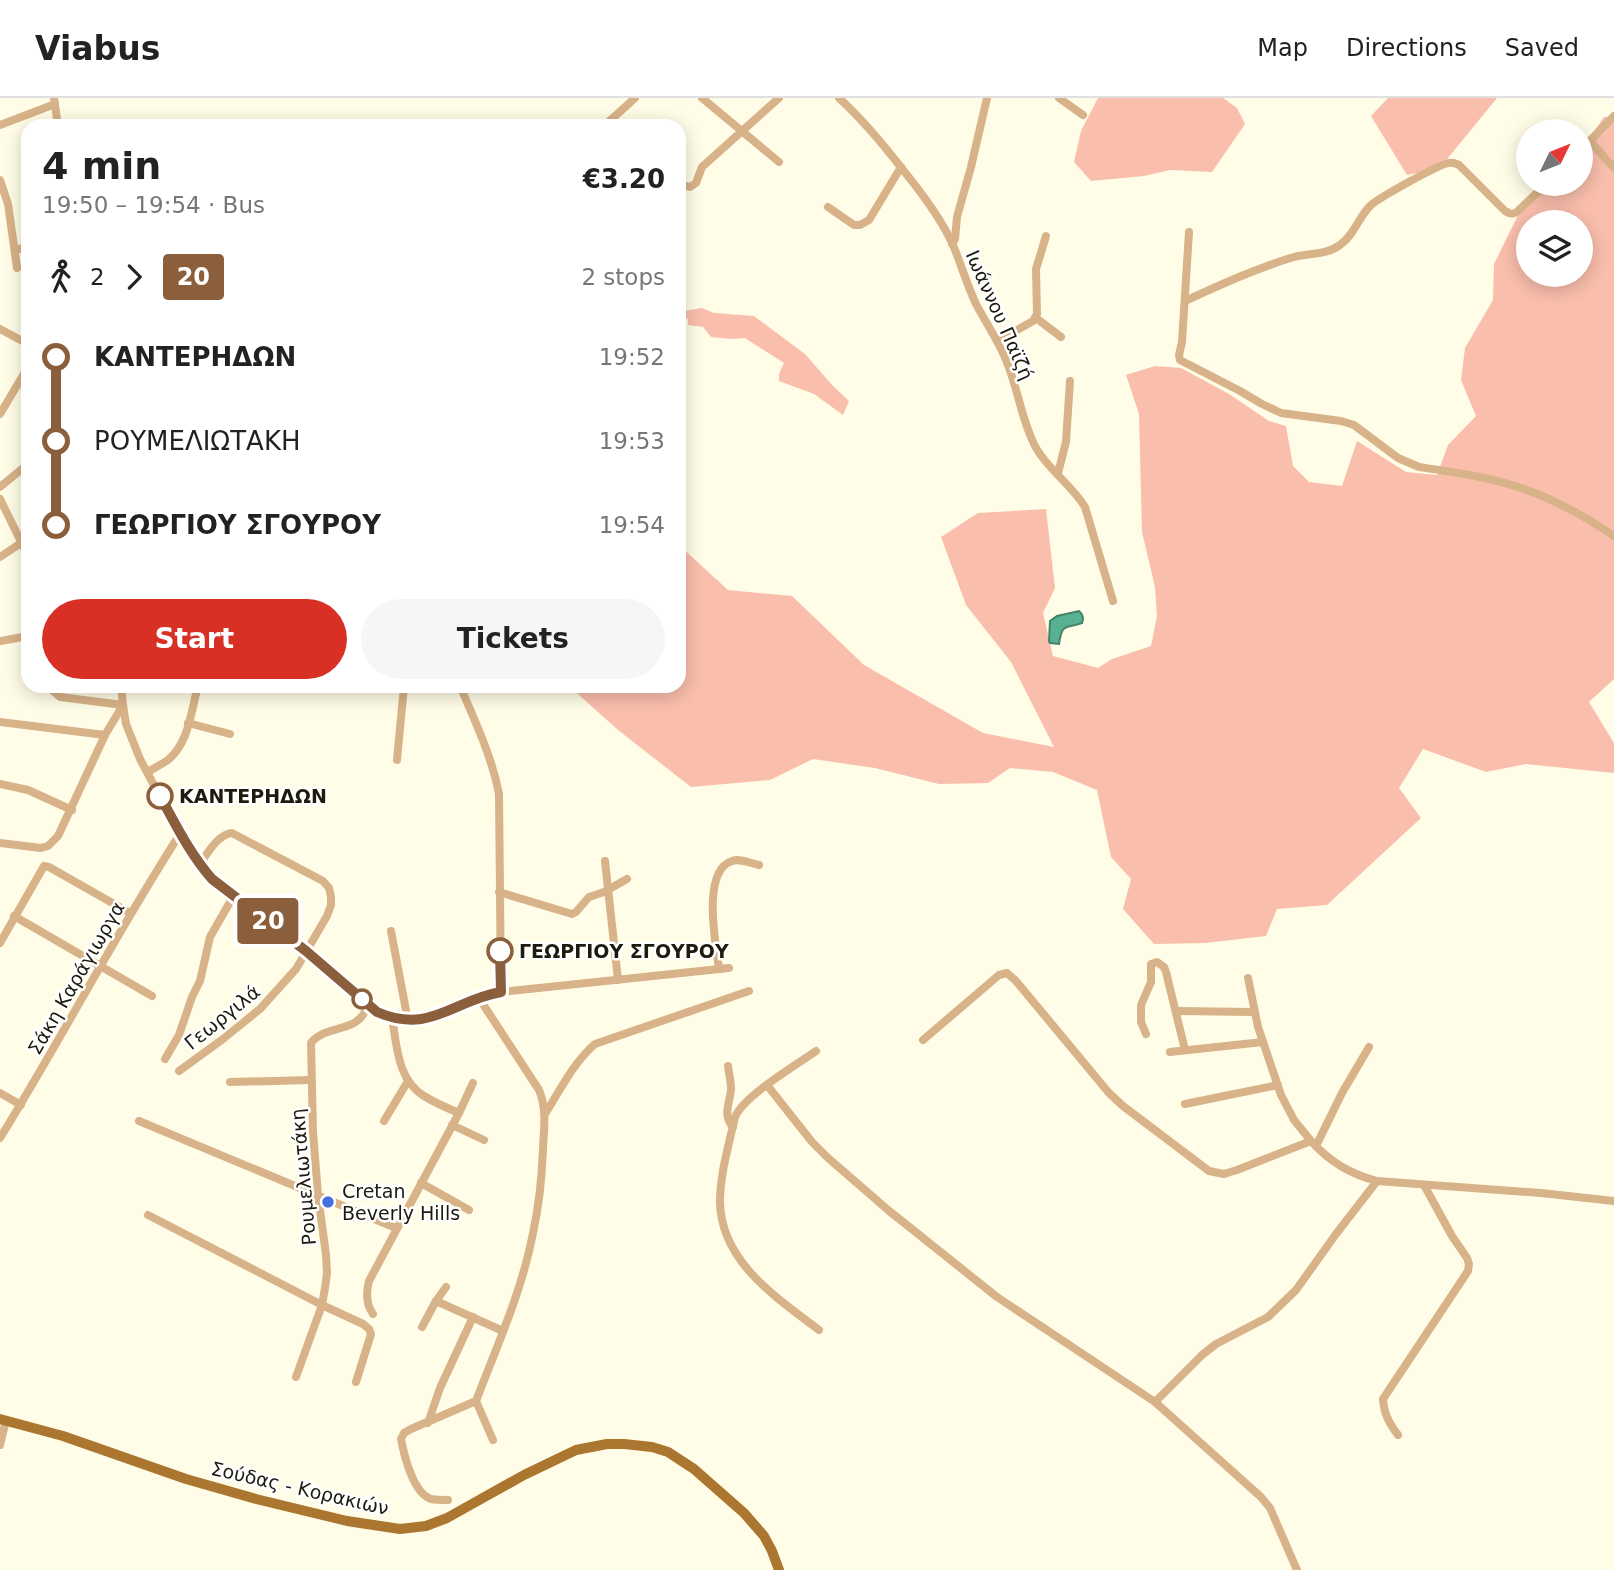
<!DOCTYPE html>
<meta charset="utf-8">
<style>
body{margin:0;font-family:"DejaVu Sans",sans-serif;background:#f6f6f6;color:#222;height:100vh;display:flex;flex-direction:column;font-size:26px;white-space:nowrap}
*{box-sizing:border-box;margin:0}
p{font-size:23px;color:#767676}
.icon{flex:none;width:38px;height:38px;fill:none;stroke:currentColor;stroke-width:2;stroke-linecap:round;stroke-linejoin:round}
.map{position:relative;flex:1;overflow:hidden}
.drawer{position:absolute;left:21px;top:21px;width:665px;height:574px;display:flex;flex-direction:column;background:#fff;border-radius:21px;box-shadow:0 4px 18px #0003}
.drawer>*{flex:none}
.badge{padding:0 14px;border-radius:5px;font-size:24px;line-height:46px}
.needle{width:46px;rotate:47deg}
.controls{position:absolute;left:1516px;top:21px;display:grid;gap:14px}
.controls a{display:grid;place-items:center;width:77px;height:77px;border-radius:50%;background:#fff;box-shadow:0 4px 18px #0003;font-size:35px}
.map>.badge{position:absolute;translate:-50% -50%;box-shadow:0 0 0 4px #fff}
.legs{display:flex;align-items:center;gap:10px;height:77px;padding:0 21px;font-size:23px}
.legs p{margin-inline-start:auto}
.head{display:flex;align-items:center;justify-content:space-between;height:119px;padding:0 21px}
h1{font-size:38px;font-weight:700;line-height:52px}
.action{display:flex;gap:14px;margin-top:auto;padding:14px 21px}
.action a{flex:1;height:80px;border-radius:42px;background:#d93025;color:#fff;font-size:28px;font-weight:700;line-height:80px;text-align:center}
.action a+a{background:#f6f6f6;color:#222}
ul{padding:0 21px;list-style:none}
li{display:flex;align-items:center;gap:24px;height:84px;font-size:26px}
li i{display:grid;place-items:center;width:10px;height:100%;margin:0 9px;background:currentColor}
li i::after{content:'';width:18px;height:18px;margin:-9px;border:5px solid;border-radius:50%;background:#fff}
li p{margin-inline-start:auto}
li:first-child i{background:linear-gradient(#0000 50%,currentColor 0)}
li:last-child i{background:linear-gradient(currentColor 50%,#0000 0)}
header{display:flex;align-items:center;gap:42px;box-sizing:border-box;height:98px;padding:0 35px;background:#fff;border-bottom:2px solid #e0e0e0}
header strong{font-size:33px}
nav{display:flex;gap:38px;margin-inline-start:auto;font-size:24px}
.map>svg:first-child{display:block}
</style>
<header>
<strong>Viabus</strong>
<nav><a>Map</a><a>Directions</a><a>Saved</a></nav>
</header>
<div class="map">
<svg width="1614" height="1472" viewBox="0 0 1614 1472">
<rect width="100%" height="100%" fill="#fffde7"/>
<g fill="#fabeac" fill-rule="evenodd">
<path d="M1098,0H1223L1237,10L1245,26L1212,74L1170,72L1144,78L1091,83L1074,64L1081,33Z"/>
<path d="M1388,0H1497L1439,71L1407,77L1371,18Z"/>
<path d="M1614,18V581L1589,604L1614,645V675L1526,666L1486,674L1423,651L1399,690L1421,720L1327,807L1277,811L1266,838L1205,845L1154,846L1123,811L1131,781L1111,759L1097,692L1053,674L1010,670L988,685L939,686L875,670L813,661L770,682L691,689L618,632L569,588H679V447L728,492L792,498L864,567L983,635L1054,649L1011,564L966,507L941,439L978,415L1046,411L1055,490L1043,515L1053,558L1098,570L1112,561L1151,548L1157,518L1155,489L1142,434L1139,316L1126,277L1155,268L1181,270L1229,296L1269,323L1286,328L1293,368L1309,384L1342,388L1357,343L1406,374L1437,377L1448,347L1476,318L1461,282L1465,250L1493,202L1494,166L1520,113L1550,86H1580V53L1604,19ZM1528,124H1580V177H1528Z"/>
<path d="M702,210L714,215L754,218L805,256L832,287L849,303L843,317L814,296L779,283V276L784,265L745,240L731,241L711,239L703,229L688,227V221L679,218V214Z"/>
</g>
<path fill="#58b192" stroke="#46846a" stroke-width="2" d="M1079,513C1083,516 1084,521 1082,525C1065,531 1062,525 1059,546L1050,545L1049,543L1050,523L1057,518Z"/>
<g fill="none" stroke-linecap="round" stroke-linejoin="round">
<g stroke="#d8b288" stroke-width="8">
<path d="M54,0L58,28"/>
<path d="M702,0L779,64"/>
<path d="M839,0C863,22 883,46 903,72C921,94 941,120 953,147C961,166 967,187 976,206C986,225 998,242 1006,262C1018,290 1021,321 1035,348C1047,371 1071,386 1085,409L1113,503"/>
<path d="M1059,0L1083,17"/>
<path d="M0,27L55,6"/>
<path d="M604,28L635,0"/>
<path d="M1590,43L1614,70"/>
<path d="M1580,53L1614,18"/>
<path d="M0,82L8,106L17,170"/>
<path d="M679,86L690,89L696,85L702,69L779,0"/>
<path d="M828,109L854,127H860L869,122L901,69"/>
<path d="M1189,134L1182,244L1179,257L1180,262L1240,293L1262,306L1281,315L1341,323L1354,327L1398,360L1419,369C1453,374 1489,379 1521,390C1554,401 1586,419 1614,438"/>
<path d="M952,146L955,141L957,119L971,69L987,0"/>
<path d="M15,152L28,149"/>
<path d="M1185,203C1220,187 1257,170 1294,159C1309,155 1327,157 1340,147C1354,137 1358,121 1369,109C1377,100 1437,68 1448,65C1454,64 1454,65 1459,67L1505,113C1510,116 1513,117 1518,113L1546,86"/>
<path d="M1036,220L1061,239"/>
<path d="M0,231L28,246"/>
<path d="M998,243L1033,223L1037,216L1036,171L1046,138"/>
<path d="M0,316L28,269"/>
<path d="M1058,375L1066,344L1070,283"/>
<path d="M0,389L28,366"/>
<path d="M0,401L28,458"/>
<path d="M0,459L21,445"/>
<path d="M0,543L28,538"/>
<path d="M121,588L123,607L126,626L140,661L180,736L199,767L212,781L306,853L377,914L392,920L408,923L428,919L452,912L492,895L729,870"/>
<path d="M460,588C475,623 492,659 499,696L501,894"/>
<path d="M0,624L105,637"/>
<path d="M188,625L230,636"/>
<path d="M397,662L404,588"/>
<path d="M148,674C154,670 162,666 168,662C189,645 191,613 198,588"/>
<path d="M0,686L28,692L72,712"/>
<path d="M0,745L41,750L48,748L58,738L105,637L123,607L60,599L53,593L52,588"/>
<path d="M605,763L618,882"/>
<path d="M499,794L572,816L576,814L589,799L604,794L627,781"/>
<path d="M14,818L152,898"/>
<path d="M391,833L408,923"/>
<path d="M0,845L44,768L49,769L130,815"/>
<path d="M719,871C716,847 701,773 732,763C740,760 750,765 759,767"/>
<path d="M1248,880L1258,929L1281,997L1294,1022L1311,1043"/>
<path d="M1176,913L1254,914"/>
<path d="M392,920C397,948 397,981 424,998C435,1005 447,1010 459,1015"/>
<path d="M1146,936L1141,924V907L1151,884V866L1157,864L1164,869L1166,874L1185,952"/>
<path d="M923,942L999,877L1007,875L1016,883L1109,995L1123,1008L1209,1073L1224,1076L1237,1072L1311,1043C1330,1064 1350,1076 1377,1083"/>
<path d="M816,953C795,968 745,997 735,1019C729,1046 720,1076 720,1104C721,1164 777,1200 819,1232"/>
<path d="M1170,954L1263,944"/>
<path d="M165,961L179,937L192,899L200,883L210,839L234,797"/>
<path d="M728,968C729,976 731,984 731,991C730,1005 722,1017 733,1029"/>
<path d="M179,973L223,941L260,911L296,871L327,818L331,807V799L329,790L323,783L232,735C217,737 208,755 199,767"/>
<path d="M230,984L311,982"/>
<path d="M767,987L812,1044L827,1059L888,1112L997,1199L1155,1304L1261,1399L1270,1410L1297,1472"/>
<path d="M0,995L21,1007"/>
<path d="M1185,1006L1278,987"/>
<path d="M545,1016C560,992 574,964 595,946L749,893"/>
<path d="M139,1023L396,1130"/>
<path d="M384,1023L408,983"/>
<path d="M452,1027L484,1042"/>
<path d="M0,1040C62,940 116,835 180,736"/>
<path d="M1316,1048L1342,995L1369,949"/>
<path d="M421,1085L469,1112"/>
<path d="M148,1117L322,1207L363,1226L369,1231L371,1236L356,1284"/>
<path d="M436,1203L503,1233"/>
<path d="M373,1216C366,1206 366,1194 369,1183L459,1015L473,985"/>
<path d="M422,1229L436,1203L446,1189"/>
<path d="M296,1279L322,1207L325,1190L327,1175L326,1157L318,1097L313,1034L311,945C326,925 360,937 368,906"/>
<path d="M476,1303L493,1342"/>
<path d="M1155,1304L1202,1257L1216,1246L1268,1219L1296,1192L1336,1136L1377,1083L1541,1095L1614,1103"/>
<path d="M428,1325L440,1290L473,1219"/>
<path d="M1398,1337C1389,1325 1384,1316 1383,1301L1468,1173L1469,1166L1467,1160L1452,1138L1424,1087"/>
<path d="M0,1347L6,1322"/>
<path d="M448,1402C442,1402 436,1402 431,1401C413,1395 404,1357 401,1341L404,1335L411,1331L476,1303C497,1248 522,1193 533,1135C539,1108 542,1079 543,1050C544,1030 547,1011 539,992L479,900"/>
</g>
<path stroke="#ab7630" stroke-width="10" d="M0,1321L63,1338L186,1381L256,1401L347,1423L400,1431L426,1428L447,1420L524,1377L576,1352L607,1346H624L652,1349L668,1354L694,1371L744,1415L764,1438L772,1453L779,1472"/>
</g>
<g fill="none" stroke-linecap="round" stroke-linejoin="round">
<defs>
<path id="line-1" d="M160,698C176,727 190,756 212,781L306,853L377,914C430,937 453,902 501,894L500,853"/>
</defs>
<use href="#line-1" stroke="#fff" stroke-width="16"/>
<use href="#line-1" stroke="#8b5e3c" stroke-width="10"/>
</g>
<g fill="#fff" stroke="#8b5e3c" stroke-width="3.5">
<circle cx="160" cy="698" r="12"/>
<circle cx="500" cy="853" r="12"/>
<circle cx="362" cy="901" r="9"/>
</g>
<circle fill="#4470e2" stroke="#fff" stroke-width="2.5" cx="328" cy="1104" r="7"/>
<g text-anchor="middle" stroke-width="5" stroke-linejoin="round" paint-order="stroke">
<g font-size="19" fill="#1d1b0e" stroke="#fff">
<text transform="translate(1000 217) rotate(66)" y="7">Ιωάννου Παϊζή</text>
<text transform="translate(76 880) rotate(-60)" y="7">Σάκη Καράγιωργα</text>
<text transform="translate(222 919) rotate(-39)" y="7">Γεωργιλά</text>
<text transform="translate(303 1079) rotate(-95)" y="7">Ρουμελιωτάκη</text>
<text transform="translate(300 1390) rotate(13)" y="7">Σούδας - Κορακιών</text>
</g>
<g font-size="19" font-weight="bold" fill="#1d1b0e" stroke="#fff" text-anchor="start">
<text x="179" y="705">ΚΑΝΤΕΡΗΔΩΝ</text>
<text x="519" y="860">ΓΕΩΡΓΙΟΥ ΣΓΟΥΡΟΥ</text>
</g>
<g font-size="19" fill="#1d1b0e" stroke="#fff" text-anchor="start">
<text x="342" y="1100">Cretan<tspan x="342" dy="22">Beverly Hills</tspan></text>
</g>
</g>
</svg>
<div class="controls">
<a><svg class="needle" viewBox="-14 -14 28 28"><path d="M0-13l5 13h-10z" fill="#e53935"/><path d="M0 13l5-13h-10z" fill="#767676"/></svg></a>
<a><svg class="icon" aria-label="layers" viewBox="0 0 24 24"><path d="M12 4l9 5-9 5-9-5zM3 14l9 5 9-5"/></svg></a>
</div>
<b class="badge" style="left:268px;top:823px;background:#8b5e3c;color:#fff">20</b>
<section class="drawer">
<div class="head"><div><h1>4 min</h1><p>19:50 – 19:54 · Bus</p></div><b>€3.20</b></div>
<div class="legs"><svg class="icon" aria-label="walk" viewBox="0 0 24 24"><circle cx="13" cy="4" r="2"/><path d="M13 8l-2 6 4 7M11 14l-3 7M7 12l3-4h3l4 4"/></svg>2<svg class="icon" aria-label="forward" viewBox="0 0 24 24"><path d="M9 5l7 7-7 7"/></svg><b class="badge" style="background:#8b5e3c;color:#fff">20</b><p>2 stops</p></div>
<ul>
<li><i style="color:#8b5e3c"></i><b>ΚΑΝΤΕΡΗΔΩΝ</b><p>19:52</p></li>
<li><i style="color:#8b5e3c"></i><span>ΡΟΥΜΕΛΙΩΤΑΚΗ</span><p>19:53</p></li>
<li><i style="color:#8b5e3c"></i><b>ΓΕΩΡΓΙΟΥ ΣΓΟΥΡΟΥ</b><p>19:54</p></li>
</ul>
<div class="action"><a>Start</a><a>Tickets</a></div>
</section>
</div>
